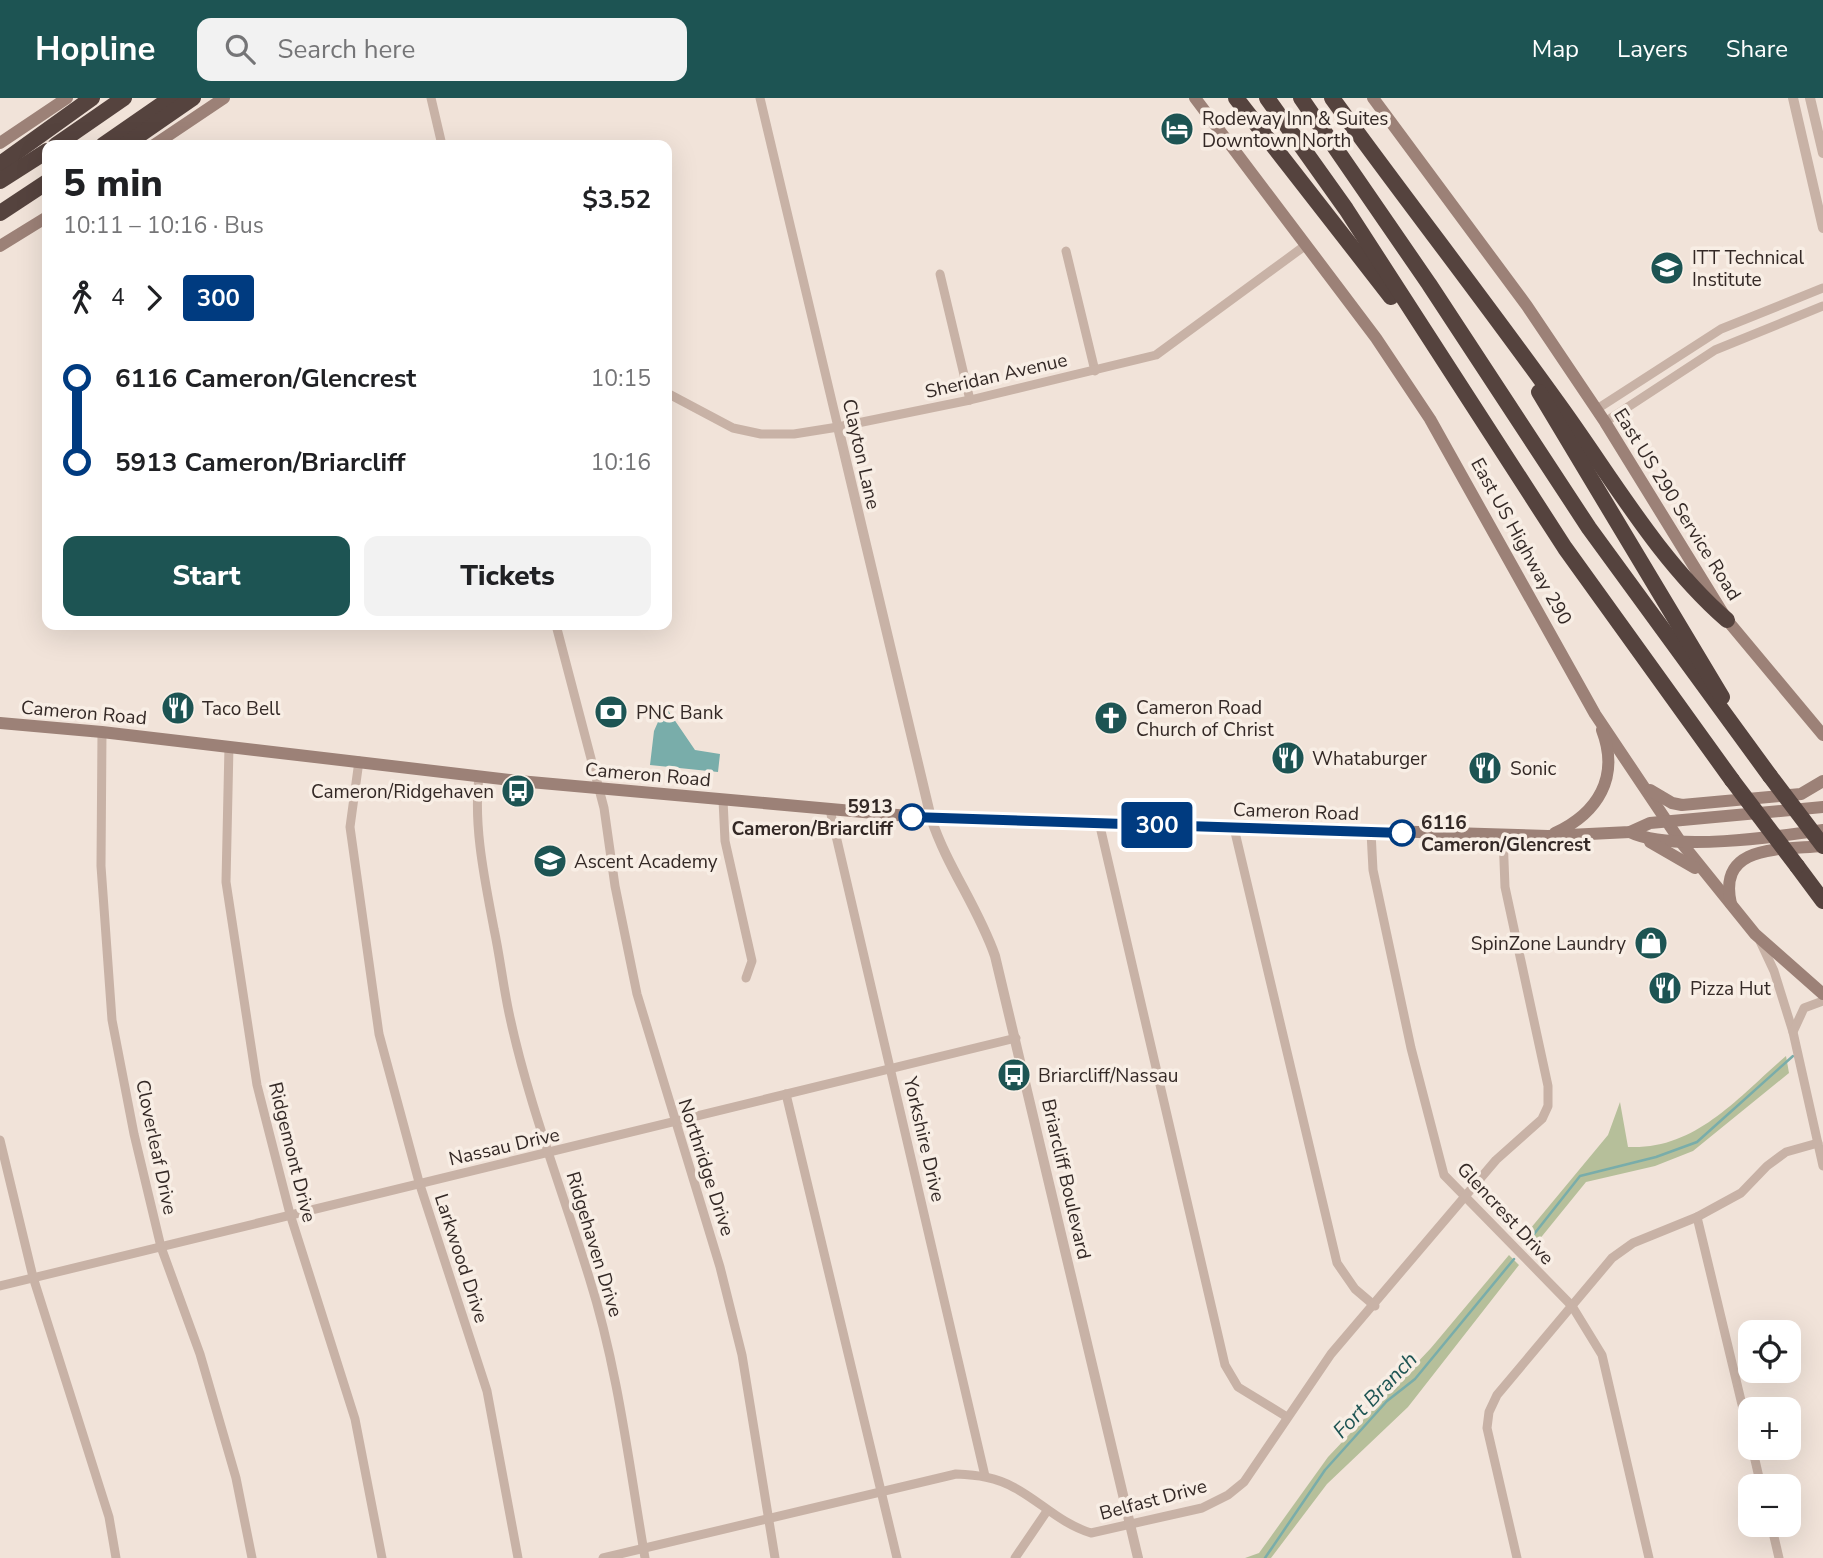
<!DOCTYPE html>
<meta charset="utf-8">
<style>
body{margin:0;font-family:"Nunito Sans",sans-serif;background:#f2f2f2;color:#202124;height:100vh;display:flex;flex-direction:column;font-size:26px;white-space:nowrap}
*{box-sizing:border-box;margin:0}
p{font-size:23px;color:#757577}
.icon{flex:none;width:38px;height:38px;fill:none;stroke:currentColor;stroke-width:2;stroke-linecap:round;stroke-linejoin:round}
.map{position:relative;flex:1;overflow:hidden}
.side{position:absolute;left:42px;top:42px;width:630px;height:490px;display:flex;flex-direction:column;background:#fff;border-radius:14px;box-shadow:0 7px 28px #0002}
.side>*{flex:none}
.badge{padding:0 14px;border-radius:5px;font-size:24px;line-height:46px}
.buttons{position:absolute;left:1738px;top:1222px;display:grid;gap:14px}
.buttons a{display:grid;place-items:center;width:63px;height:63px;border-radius:14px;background:#fff;box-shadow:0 7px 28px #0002;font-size:35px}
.map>.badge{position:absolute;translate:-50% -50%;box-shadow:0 0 0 4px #fff}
.legs{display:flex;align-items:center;gap:10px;height:77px;padding:0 21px;font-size:23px}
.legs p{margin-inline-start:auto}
.summary{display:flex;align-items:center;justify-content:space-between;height:119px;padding:0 21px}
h1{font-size:38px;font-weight:800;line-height:52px}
.primary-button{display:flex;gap:14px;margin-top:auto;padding:14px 21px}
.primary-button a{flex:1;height:80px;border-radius:14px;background:#1d5453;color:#fff;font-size:28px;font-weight:800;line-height:80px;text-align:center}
.primary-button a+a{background:#f2f2f2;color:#202124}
ul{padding:0 21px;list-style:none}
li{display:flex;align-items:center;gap:24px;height:84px;font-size:26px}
li i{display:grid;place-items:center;width:10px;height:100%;margin:0 9px;background:currentColor}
li i::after{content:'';width:18px;height:18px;margin:-9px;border:5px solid;border-radius:50%;background:#fff}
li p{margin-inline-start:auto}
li:first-child i{background:linear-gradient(#0000 50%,currentColor 0)}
li:last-child i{background:linear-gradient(currentColor 50%,#0000 0)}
header{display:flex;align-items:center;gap:42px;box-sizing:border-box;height:98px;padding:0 35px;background:#1d5453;color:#fff}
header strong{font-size:33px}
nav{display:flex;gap:38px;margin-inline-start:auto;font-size:24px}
.search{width:490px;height:63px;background:#f2f2f2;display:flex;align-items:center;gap:18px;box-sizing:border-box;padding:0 24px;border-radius:14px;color:#757577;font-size:26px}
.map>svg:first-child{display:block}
</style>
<header>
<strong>Hopline</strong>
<div class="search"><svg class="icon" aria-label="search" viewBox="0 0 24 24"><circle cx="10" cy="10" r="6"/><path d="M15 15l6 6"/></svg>Search here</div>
<nav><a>Map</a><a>Layers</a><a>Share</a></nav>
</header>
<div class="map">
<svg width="1823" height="1460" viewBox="0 0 1823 1460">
<rect width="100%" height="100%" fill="#f1e3d9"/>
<g fill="#b6bf9a">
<path d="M1786,958L1789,975L1693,1053L1655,1068L1586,1084L1530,1153L1520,1143L1608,1037L1620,1004L1628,1049C1696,1052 1737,1000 1786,958Z"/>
<path d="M1509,1157L1519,1167L1408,1309L1327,1386L1271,1460H1245L1259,1455L1328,1359L1431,1250Z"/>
</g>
<path fill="#79adaa" d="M665,608L695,652L720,656L718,674L650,667L654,633Z"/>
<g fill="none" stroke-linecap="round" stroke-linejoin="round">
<g stroke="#79adaa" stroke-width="2.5">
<path d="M1527,1145L1580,1078L1656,1059L1697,1044L1793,958"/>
<path d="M1265,1460L1325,1372L1387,1303L1415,1281L1514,1161"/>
</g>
<g stroke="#c8b2a6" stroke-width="9">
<path d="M431,0L442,47"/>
<path d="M760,0L838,329"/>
<path d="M1066,153L1095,273"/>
<path d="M940,176L970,302"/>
<path d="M667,295L733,330L761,336H794L838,329L970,302L1156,257L1306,147"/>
<path d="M1597,311L1721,231L1823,190"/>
<path d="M1605,324L1715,252L1823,208"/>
<path d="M556,527L604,710L615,788L637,896L720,1169L742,1257L775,1460"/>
<path d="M102,634L101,768L112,922L134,1036L161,1149L200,1256L236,1380L252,1460"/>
<path d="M229,648L226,784L257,987L290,1116L355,1321L382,1460"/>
<path d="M359,663L350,729L379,936L419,1084L487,1293L518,1460"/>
<path d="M479,678C473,728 485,783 494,831C500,859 503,887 509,915C528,1005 562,1091 589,1179C618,1271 629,1366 645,1460"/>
<path d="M723,702L725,743L752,863L746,880"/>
<path d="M830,712L985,1378"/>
<path d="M1099,724L1225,1267L1238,1289L1287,1319"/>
<path d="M1234,730L1337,1165L1355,1191L1375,1208"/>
<path d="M1371,734L1373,772L1411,950L1444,1077L1572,1208L1602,1257L1649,1460"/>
<path d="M1760,843L1774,873L1793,934L1823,1068"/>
<path d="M1793,934L1804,910L1823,903"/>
<path d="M786,996L897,1460"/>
<path d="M0,1042L33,1179L109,1419L116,1460"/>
<path d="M1697,1119L1750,1340"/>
<path d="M0,1188L1016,940"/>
<path d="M1752,1349L1761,1388"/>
<path d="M1771,1426L1779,1460"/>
<path d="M603,1460L956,1376C977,1377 996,1379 1015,1390C1041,1404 1061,1426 1091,1435L1202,1410L1228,1397L1244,1384L1331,1256L1496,1062L1542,1021L1548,1008V988L1505,789L1503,737"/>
<path d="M1015,1460L1047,1413"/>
<path d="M1517,1460L1487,1330L1489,1314L1497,1297L1612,1160L1633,1145L1697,1119L1741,1095L1767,1068L1786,1054L1818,1045"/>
</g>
<g stroke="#c8b2a6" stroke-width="10">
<path d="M1793,0L1823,130"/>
<path d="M1810,0L1823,55"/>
<path d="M838,329L931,720C947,769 978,809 995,858L1138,1460"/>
</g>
<g stroke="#9c8177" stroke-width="12">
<path d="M1195,0L1376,240L1430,321L1595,616L1680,743L1755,836L1823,896"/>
<path d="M1373,0L1527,208L1605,324L1727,522L1823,637"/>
<path d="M0,45L67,0"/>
<path d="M154,47L224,0"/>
<path d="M0,148L47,119"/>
<path d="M0,625L102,634L519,683L919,719L1548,738L1630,734L1650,725L1823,709"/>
<path d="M1650,692L1672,705L1682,707L1801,696L1823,683"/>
<path d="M1630,734C1671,754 1776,739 1823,732"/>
<path d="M1555,735C1598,715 1620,679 1602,632"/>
<path d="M1650,744L1695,770"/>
<path d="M1731,806C1717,745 1782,752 1823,748"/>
</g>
<g stroke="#55433e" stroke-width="16">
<path d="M1236,0L1391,199"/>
<path d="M1267,0L1346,111L1565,450L1732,682"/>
<path d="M1301,0L1429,186L1589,430L1770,678"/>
<path d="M1332,0C1406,102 1484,202 1557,304C1611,378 1658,462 1727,522"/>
<path d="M56,47L124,0"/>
<path d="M103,47L171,0"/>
<path d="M125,47L193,0"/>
<path d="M0,66L92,0"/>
<path d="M0,83L47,53"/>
<path d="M0,115L47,84"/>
<path d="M1539,294L1722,599"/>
<path d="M1797,768L1823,803"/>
</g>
<g stroke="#55433e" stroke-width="16">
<path d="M1770,678L1823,748"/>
<path d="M1732,682L1797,768"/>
</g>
</g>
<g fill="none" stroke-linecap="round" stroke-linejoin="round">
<defs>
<path id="line-1" d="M912,719L1402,735"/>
</defs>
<use href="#line-1" stroke="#fff" stroke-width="16"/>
<use href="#line-1" stroke="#003b80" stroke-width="10"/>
</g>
<defs>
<symbol id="hotel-disc" viewBox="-11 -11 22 22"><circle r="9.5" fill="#1d5453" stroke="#f8eee5"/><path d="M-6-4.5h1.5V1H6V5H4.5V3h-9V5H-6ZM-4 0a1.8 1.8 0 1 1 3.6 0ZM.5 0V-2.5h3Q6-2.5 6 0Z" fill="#fff"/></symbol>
<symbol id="university-disc" viewBox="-11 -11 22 22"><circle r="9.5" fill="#1d5453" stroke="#f8eee5"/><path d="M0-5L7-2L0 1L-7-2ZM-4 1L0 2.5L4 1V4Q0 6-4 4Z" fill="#fff"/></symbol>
<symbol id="restaurant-disc" viewBox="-11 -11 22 22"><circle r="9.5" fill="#1d5453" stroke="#f8eee5"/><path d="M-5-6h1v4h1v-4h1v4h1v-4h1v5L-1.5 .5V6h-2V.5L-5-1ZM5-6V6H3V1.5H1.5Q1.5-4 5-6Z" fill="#fff"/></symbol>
<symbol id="bank-disc" viewBox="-11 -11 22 22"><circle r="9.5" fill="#1d5453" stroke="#f8eee5"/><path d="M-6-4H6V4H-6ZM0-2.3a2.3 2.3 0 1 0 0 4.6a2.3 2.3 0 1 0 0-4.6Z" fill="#fff"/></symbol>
<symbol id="church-disc" viewBox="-11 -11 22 22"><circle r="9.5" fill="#1d5453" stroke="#f8eee5"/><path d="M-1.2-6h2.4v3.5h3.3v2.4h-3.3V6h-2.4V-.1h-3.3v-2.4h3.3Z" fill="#fff"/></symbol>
<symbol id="bus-disc" viewBox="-11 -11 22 22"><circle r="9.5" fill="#1d5453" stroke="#f8eee5"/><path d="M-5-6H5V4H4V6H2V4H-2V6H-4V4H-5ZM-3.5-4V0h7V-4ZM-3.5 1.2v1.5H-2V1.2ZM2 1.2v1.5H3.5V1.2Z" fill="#fff"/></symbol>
<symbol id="school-disc" viewBox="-11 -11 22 22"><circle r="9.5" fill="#1d5453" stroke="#f8eee5"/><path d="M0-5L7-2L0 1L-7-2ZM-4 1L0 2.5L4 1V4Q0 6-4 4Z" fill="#fff"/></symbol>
<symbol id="shop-disc" viewBox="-11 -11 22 22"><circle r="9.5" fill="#1d5453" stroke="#f8eee5"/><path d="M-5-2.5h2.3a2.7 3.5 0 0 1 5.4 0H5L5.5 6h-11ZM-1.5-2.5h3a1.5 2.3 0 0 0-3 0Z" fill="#fff"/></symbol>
</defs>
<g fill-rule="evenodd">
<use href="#hotel-disc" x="1158" y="12" width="38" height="38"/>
<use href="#university-disc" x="1648" y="151" width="38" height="38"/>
<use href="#restaurant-disc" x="159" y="591" width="38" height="38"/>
<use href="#bank-disc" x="592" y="595" width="38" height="38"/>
<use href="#church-disc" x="1092" y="601" width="38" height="38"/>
<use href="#restaurant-disc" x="1269" y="641" width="38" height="38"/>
<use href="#restaurant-disc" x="1466" y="651" width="38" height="38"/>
<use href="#bus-disc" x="499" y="674" width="38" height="38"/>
<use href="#school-disc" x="531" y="744" width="38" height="38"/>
<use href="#shop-disc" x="1632" y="826" width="38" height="38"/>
<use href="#restaurant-disc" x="1646" y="871" width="38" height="38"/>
<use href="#bus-disc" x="995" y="958" width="38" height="38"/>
</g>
<g fill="#fff" stroke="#003b80" stroke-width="3.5">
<circle cx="912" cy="719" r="12"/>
<circle cx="1402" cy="735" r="12"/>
</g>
<g text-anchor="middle" stroke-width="7" stroke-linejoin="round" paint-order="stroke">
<g font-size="19" fill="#342926" stroke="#f8eee5" text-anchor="start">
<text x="1202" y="27">Rodeway Inn &amp; Suites<tspan x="1202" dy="22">Downtown North</tspan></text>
<text x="1692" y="166">ITT Technical<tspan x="1692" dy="22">Institute</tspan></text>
<text x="1136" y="616">Cameron Road<tspan x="1136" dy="22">Church of Christ</tspan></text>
<text x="202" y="617">Taco Bell</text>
<text x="636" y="621">PNC Bank</text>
<text x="1312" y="667">Whataburger</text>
<text x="1510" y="677">Sonic</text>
<text x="494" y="700" text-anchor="end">Cameron/Ridgehaven</text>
<text x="574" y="770">Ascent Academy</text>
<text x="1626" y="852" text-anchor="end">SpinZone Laundry</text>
<text x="1690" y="897">Pizza Hut</text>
<text x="1038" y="984">Briarcliff/Nassau</text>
</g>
<g font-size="19" fill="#342926" stroke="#f8eee5">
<text transform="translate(996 277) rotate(-13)" y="7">Sheridan Avenue</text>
<text transform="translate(862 356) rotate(77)" y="7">Clayton Lane</text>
<text transform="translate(1678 406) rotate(58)" y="7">East US 290 Service Road</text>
<text transform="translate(1522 443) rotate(61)" y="7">East US Highway 290</text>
<text transform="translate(84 614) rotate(5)" y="7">Cameron Road</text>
<text transform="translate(648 676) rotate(5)" y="7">Cameron Road</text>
<text transform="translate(1296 713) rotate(2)" y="7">Cameron Road</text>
<text transform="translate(925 1041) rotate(77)" y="7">Yorkshire Drive</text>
<text transform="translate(504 1048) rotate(-13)" y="7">Nassau Drive</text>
<text transform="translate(157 1049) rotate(78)" y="7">Cloverleaf Drive</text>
<text transform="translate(293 1054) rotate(76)" y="7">Ridgemont Drive</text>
<text transform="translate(707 1069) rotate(72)" y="7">Northridge Drive</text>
<text transform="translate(1067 1081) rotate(77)" y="7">Briarcliff Boulevard</text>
<text transform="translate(1506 1115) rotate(47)" y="7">Glencrest Drive</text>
<text transform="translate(595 1146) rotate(73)" y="7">Ridgehaven Drive</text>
<text transform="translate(462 1160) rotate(72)" y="7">Larkwood Drive</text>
<text transform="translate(1153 1401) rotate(-15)" y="7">Belfast Drive</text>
</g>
<g font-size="19" font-weight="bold" fill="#342926" stroke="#f8eee5" text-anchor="end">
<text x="893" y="715">5913<tspan x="893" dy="22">Cameron/Briarcliff</tspan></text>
<text x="1421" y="731" text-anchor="start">6116<tspan x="1421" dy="22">Cameron/Glencrest</tspan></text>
</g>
<g font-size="21" font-style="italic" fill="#1d5453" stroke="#f8eee5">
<text transform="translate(1375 1297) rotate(-46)" y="7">Fort Branch</text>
</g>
</g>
</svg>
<div class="buttons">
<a><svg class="icon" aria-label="locate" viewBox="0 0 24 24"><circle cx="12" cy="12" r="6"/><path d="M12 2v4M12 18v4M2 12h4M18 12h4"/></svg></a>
<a>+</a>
<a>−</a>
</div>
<b class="badge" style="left:1157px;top:727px;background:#003b80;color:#fff">300</b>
<section class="side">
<div class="summary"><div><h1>5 min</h1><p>10:11 – 10:16 · Bus</p></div><b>$3.52</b></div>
<div class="legs"><svg class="icon" aria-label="walk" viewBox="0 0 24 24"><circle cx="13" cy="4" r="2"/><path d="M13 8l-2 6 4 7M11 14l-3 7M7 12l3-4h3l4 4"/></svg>4<svg class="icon" aria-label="forward" viewBox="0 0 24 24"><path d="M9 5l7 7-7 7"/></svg><b class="badge" style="background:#003b80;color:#fff">300</b></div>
<ul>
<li><i style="color:#003b80"></i><b>6116 Cameron/Glencrest</b><p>10:15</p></li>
<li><i style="color:#003b80"></i><b>5913 Cameron/Briarcliff</b><p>10:16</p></li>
</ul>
<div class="primary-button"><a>Start</a><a>Tickets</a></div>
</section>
</div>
